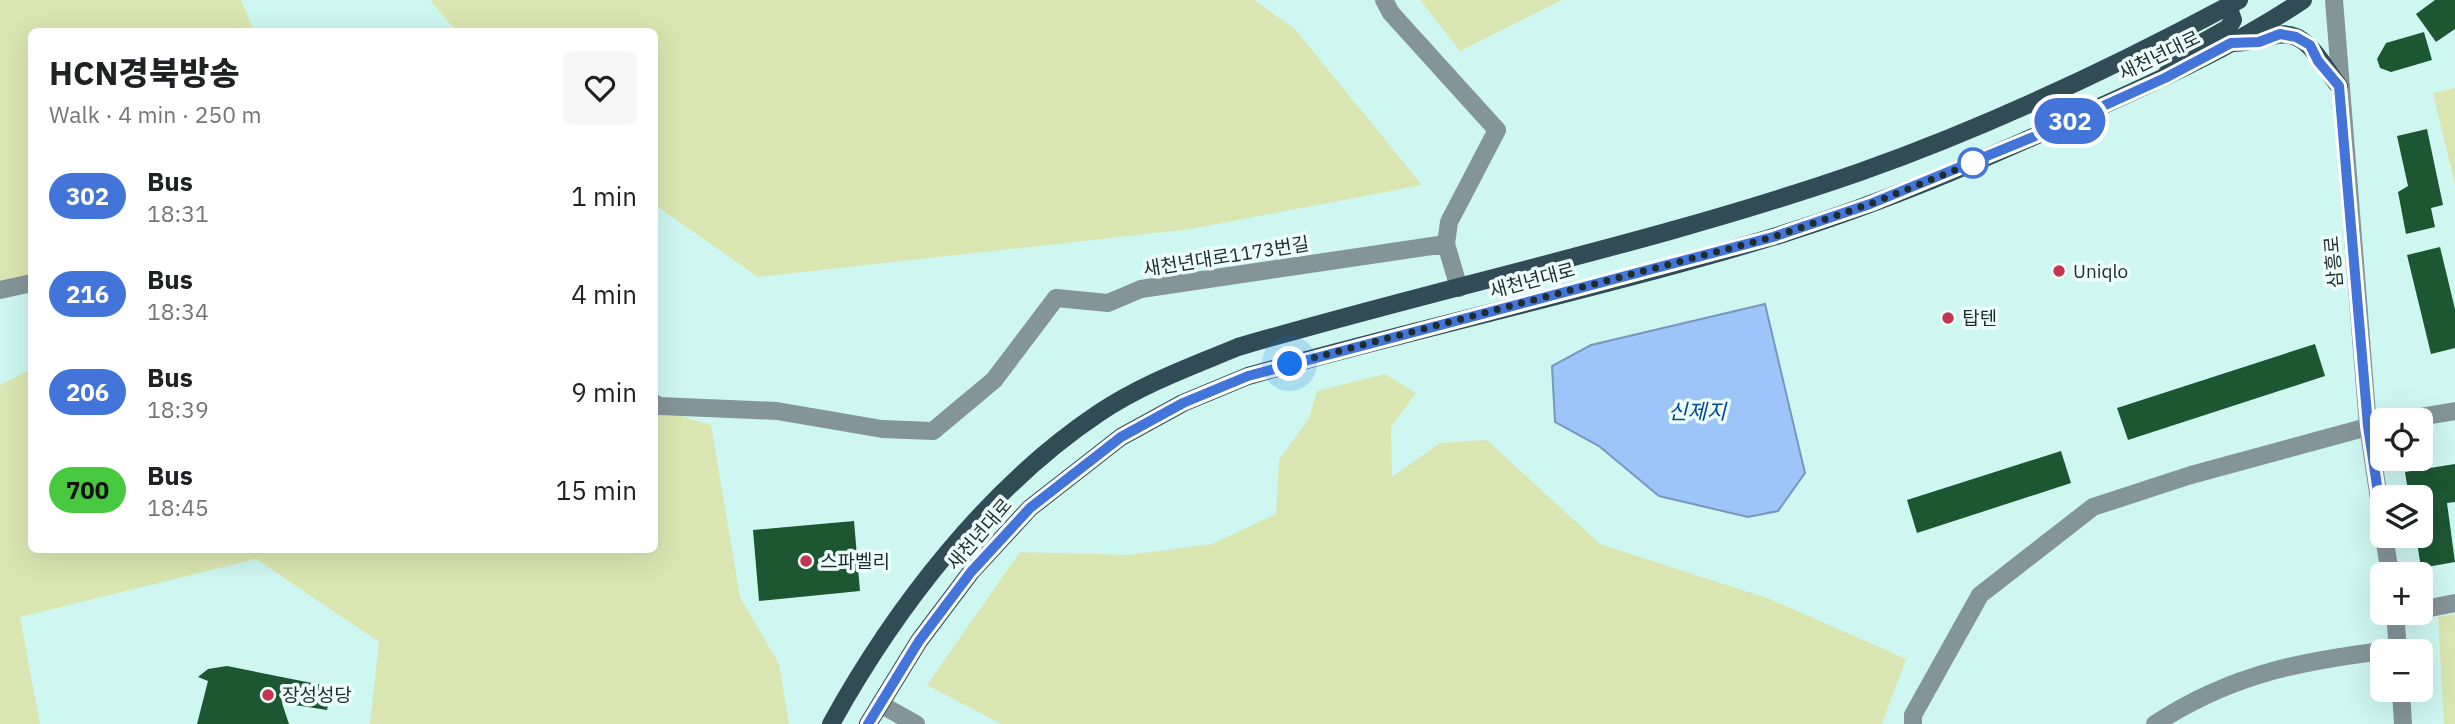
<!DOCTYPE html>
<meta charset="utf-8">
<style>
body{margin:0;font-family:"IBM Plex Sans","Noto Sans KR",sans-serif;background:#f6f6f6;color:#202124;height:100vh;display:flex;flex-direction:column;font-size:26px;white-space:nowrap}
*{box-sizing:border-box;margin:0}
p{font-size:23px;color:#757577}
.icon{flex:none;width:38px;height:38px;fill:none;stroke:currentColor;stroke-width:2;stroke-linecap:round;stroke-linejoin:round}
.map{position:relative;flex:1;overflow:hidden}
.panel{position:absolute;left:28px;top:28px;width:630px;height:525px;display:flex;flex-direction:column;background:#fff;border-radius:10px;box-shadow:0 7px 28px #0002}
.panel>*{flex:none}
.badge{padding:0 14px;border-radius:23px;font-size:24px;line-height:46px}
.controls{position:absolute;left:2370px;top:408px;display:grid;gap:14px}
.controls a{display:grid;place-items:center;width:63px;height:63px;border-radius:10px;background:#fff;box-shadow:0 7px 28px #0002;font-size:35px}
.you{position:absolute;width:35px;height:35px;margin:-18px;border:5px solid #fff;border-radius:50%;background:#1a73e8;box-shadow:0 0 0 10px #1a73e833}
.map>.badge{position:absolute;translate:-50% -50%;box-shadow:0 0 0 4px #fff}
.round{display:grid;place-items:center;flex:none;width:74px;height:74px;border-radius:10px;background:#f6f6f6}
.head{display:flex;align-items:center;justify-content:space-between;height:119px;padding:0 21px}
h1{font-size:33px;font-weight:800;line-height:52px}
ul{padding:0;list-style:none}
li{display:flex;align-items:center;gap:21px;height:98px;padding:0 21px}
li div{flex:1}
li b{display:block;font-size:26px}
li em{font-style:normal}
li .badge{min-width:77px;font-weight:700;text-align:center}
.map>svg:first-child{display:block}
</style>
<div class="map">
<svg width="2455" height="724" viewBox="0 0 2455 724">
<rect width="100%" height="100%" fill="#cef7f2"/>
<g fill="#dae6b1">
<path d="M0,0H241L254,31L32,32L31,278L0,293Z"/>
<path d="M430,0H1254L1294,28L1422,185L1191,229L758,277L655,205L654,32L456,31Z"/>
<path d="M1420,0H1562L1460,51Z"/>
<path d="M2455,88V185L2433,93Z"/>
<path d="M31,369L32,550H654L655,408L711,425L740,597L779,664L789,724H370L379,642L256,559L20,617L40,724H0V385Z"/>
<path d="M1385,374L1416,393L1391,427L1392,477L1440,443L1487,440L1600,544L1770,599L1906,659L1882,724H1001L927,685L1020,552L1128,555L1212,544L1276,514L1279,460L1309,418L1317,391Z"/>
<path d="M2455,614V724H2444L2438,617Z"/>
</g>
<path fill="#9dc5fa" stroke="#7798bc" stroke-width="2" d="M1765,304L1805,473L1778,511L1748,517L1659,496L1599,446L1555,422L1552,366L1591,345Z"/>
<g fill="#1c5732">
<path d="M2435,0H2455V29L2436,42L2416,14Z"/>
<path d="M2424,32L2432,60L2391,72L2380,68L2377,59L2386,43Z"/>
<path d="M2427,129L2443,205L2431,208L2435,227L2406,234L2398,192L2408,186L2397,136Z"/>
<path d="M2440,247L2455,309V348L2431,354L2407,255Z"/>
<path d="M2315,344L2325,376L2128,440L2117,408Z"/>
<path d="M2061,451L2071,483L1917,533L1907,500Z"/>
<path d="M2455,464V502L2447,503L2455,562L2421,568L2416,536H2420V497H2409L2405,472Z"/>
<path d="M854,521L860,591L759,601L753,530Z"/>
<path d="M227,666L332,687L327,710L282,703L289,724H197L208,681L198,677L208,669Z"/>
</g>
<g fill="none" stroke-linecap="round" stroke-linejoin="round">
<g stroke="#859499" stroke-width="18">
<path d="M1384,0L1391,13L1497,130L1449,222L1446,244"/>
<path d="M2334,0L2368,426L2382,519"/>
<path d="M0,290L32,283"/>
<path d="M654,403L660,406L777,411L882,429L933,431L994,380L1056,298L1108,303L1141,289L1446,244L1459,288"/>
<path d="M2402,420L2455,411"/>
<path d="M2384,536L2390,574"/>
<path d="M2420,610L2455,603"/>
<path d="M2395,612L2398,651"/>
<path d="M2401,690L2403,724"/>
<path d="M880,704L916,724"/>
<path d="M1913,724V715L1980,595L2093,507L2191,475L2382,423"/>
<path d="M2155,724C2234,672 2307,660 2398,649"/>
</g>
<g stroke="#314c55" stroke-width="18">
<path d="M2234,43C2251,42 2262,38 2278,35C2308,29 2323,67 2339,86"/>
<path d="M2165,77L2178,56L2228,28L2233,20L2228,6"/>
<path d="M831,724C895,608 988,487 1099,413C1142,384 1192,366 1238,347C1445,286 1656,243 1860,172C1990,126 2117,66 2239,0"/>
<path d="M868,724L919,641L971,572L1030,508L1121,437L1183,403L1248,376C1422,327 1600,289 1773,237C1881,204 1986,159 2088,112C2162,79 2236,45 2303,0"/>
</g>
</g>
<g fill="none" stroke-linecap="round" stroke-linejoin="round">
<defs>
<path id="line" d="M868,724L919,641L971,572L1030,508L1121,437L1183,403L1248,376L1773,237L1870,204L2050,130L2165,78L2231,43L2259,42L2280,34L2296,37L2310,45L2318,61L2339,86L2368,426L2382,519"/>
</defs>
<use href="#line" stroke="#fff" stroke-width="16"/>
<use href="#line" stroke="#4374d9" stroke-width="10"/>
<path stroke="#1e2e2c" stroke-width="7" stroke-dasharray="0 12.6" d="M1290,364L1773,237L1870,204L1973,163"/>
</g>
<circle fill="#fff" stroke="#4374d9" stroke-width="3.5" cx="1973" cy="163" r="14"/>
<g fill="#c6354f" stroke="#eefefc" stroke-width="2.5">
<circle cx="2059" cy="271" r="7"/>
<circle cx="1948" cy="318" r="7"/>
<circle cx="806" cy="561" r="7"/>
<circle cx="268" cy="695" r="7"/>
</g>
<g text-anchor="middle" stroke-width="7" stroke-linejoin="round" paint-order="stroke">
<g font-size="19" fill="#1e2e2c" stroke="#eefefc">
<text transform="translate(2159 55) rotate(-26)" y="7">새천년대로</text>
<text transform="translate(1226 256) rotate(-9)" y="7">새천년대로1173번길</text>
<text transform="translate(2333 262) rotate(-95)" y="7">삼흥로</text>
<text transform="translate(1532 280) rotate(-15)" y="7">새천년대로</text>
<text transform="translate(979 534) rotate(-49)" y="7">새천년대로</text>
</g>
<g font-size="19" fill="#1e2e2c" stroke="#eefefc" text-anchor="start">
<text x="2073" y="278">Uniqlo</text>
<text x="1962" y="325">탑텐</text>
<text x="820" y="568">스파벨리</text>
<text x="282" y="702">장성성당</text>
</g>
<g font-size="21" font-style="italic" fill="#004994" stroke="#eefefc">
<text x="1697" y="419">신제지</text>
</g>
</g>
</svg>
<div class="controls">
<a><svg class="icon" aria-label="locate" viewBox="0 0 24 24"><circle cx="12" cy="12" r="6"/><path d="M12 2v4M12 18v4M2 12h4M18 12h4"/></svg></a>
<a><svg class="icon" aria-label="layers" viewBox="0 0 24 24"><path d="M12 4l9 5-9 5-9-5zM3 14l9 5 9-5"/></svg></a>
<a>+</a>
<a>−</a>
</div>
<div class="you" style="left:1290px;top:364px"></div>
<b class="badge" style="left:2070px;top:121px;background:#4374d9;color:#fff">302</b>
<section class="panel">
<div class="head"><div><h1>HCN경북방송</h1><p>Walk · 4 min · 250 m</p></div><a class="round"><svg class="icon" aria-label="heart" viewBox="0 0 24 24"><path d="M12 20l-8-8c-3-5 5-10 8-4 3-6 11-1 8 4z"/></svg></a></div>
<ul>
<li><span class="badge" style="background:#4374d9;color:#fff">302</span><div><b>Bus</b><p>18:31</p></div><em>1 min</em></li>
<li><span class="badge" style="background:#4374d9;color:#fff">216</span><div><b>Bus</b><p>18:34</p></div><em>4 min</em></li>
<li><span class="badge" style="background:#4374d9;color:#fff">206</span><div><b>Bus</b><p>18:39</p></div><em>9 min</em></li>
<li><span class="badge" style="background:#47c83e;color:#111">700</span><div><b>Bus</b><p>18:45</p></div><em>15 min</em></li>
</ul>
</section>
</div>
